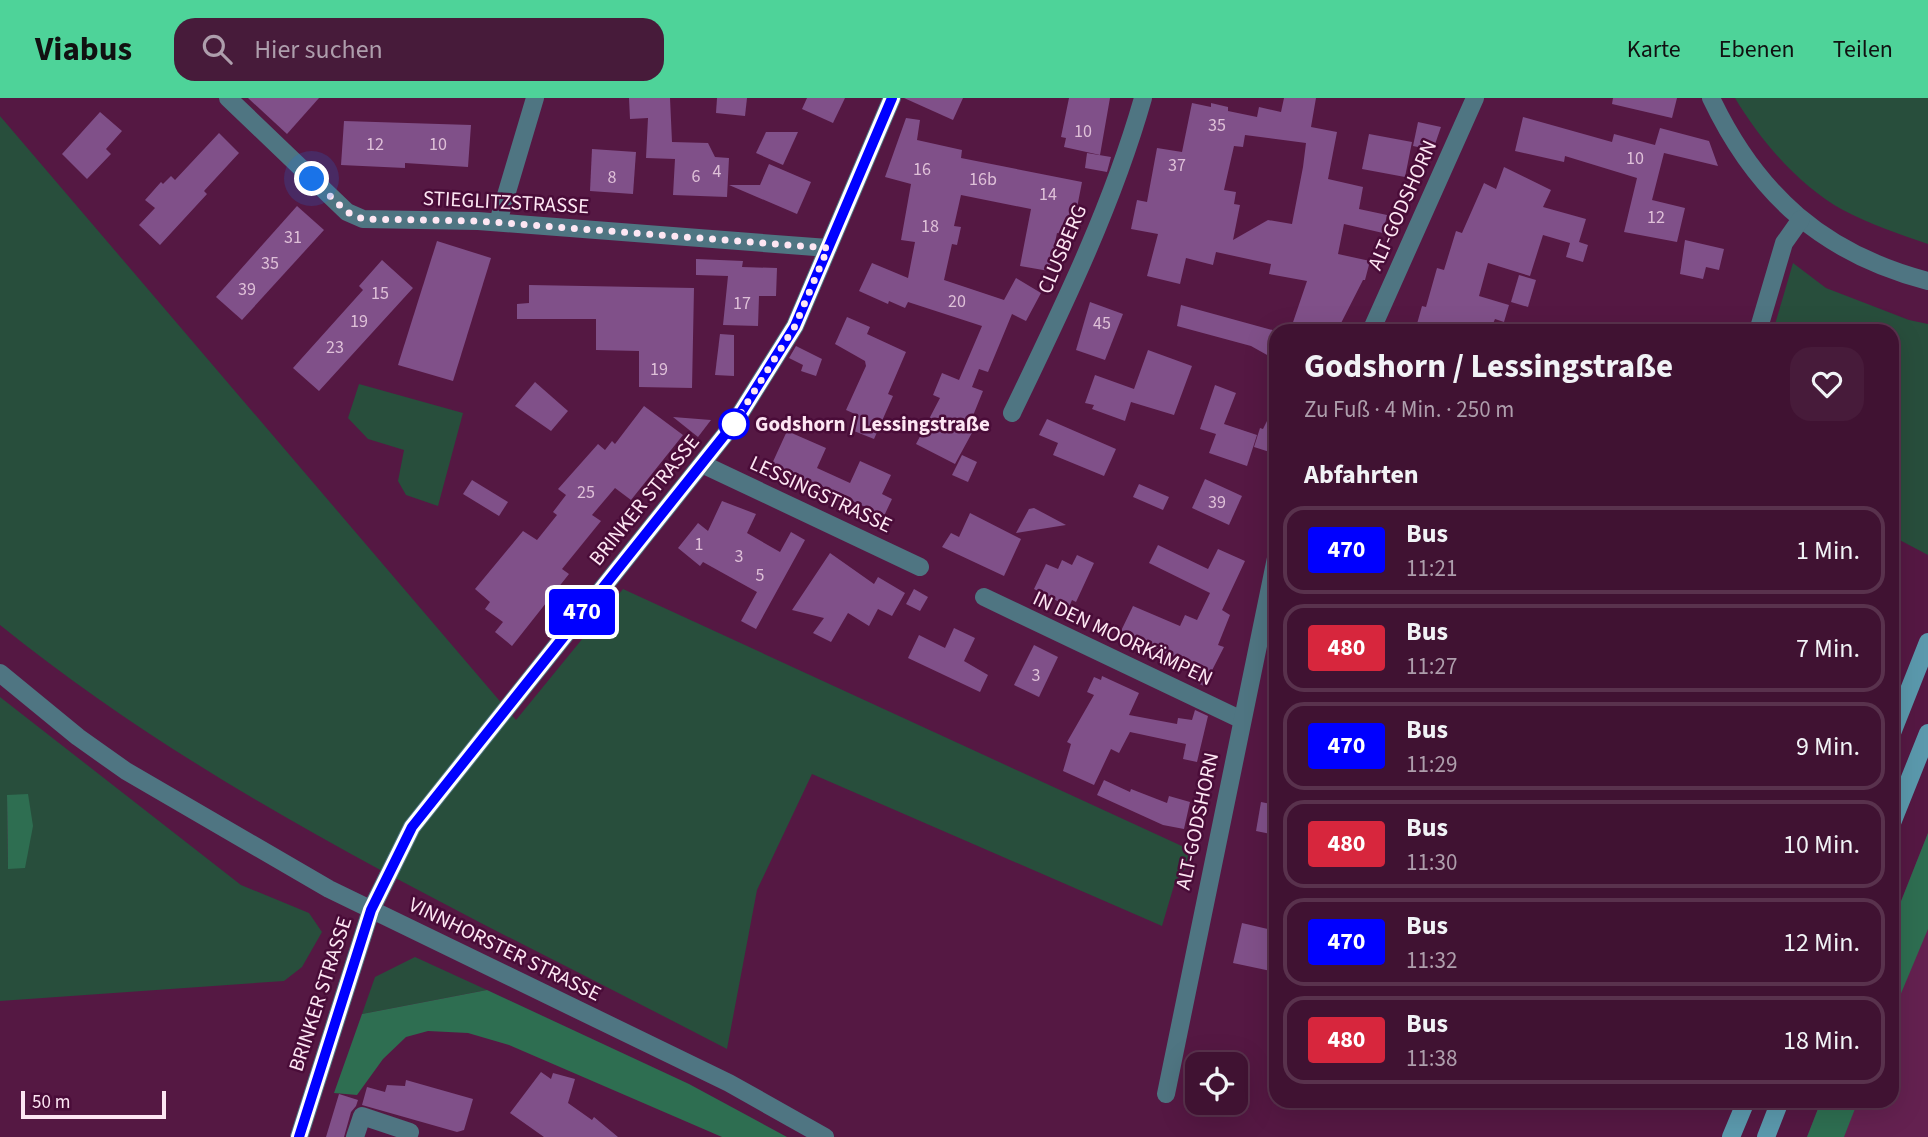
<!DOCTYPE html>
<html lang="de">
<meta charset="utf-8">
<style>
body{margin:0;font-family:"Source Sans 3",sans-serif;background:#471b3a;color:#f1f3f6;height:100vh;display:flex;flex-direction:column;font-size:26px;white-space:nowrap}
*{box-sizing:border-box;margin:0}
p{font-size:23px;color:#ae9eac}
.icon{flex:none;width:38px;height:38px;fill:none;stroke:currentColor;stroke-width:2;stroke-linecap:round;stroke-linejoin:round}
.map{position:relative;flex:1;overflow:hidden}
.drawer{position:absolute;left:1269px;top:226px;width:630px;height:784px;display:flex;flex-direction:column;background:#401232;border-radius:21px;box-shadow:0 7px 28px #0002,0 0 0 2px #59324d}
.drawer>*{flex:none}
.badge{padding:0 14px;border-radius:5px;font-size:24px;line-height:46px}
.fabs{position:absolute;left:1185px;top:954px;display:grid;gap:14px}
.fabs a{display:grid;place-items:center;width:63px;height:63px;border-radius:14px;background:#401232;box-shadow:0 7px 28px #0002,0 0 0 2px #59324d;font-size:35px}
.scale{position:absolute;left:21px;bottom:18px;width:145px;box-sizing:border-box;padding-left:7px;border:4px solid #fde6f3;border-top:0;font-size:19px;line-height:24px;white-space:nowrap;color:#fde6f3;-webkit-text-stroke:5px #490c38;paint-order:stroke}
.you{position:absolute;width:35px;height:35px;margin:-18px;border:5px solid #fff;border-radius:50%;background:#1a73e8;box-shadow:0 0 0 10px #1a73e833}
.map>.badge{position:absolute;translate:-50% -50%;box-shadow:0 0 0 4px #fff}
h2{padding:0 35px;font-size:26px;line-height:63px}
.round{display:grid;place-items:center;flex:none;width:74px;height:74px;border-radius:21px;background:#471b3a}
.summary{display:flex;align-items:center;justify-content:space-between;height:119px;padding:0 35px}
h1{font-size:33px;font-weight:700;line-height:52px}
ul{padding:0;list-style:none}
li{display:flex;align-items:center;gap:21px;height:88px;margin:0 14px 10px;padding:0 21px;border:4px solid #59324d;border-radius:21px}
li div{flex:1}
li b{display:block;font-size:26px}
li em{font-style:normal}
li .badge{min-width:77px;font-weight:700;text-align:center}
header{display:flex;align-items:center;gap:42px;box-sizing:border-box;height:98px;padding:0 35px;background:#4ed399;color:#111}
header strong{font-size:33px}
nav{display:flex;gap:38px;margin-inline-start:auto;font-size:24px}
.search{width:490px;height:63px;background:#471b3a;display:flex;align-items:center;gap:18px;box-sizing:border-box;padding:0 24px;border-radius:21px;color:#ae9eac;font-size:26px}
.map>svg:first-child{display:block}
</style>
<header>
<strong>Viabus</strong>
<div class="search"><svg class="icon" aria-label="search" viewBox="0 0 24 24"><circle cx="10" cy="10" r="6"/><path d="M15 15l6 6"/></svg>Hier suchen</div>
<nav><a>Karte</a><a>Ebenen</a><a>Teilen</a></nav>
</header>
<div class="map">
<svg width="1928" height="1039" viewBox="0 0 1928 1039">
<rect width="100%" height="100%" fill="#551843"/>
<path fill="#642150" d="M1928,735V1039H1807L1821,1003H1892V826Z"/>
<g fill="#284e3c" fill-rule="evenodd">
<path d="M1735,0H1928V146C1899,136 1869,126 1843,112C1799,88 1760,42 1735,0Z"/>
<path d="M0,18L516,622L623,491L1197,755L1175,784L1162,828L812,676L757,792L727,951C478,821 219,704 0,527Z"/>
<path d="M1793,165L1826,190L1909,222L1928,226V457L1892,438V233H1773Z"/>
<path d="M359,286L463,315L438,408L406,397L398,383L404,352L368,341L348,320Z"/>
<path d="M0,599L241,787L309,815L322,834L302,869L284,883L0,903ZM28,697L8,771L7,698Z"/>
<path d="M415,859L487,892L362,916L375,879Z"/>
</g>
<g fill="#2e6e51">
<path d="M28,696L33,728L25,770L8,771L7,697Z"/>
<path d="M1928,735V831L1892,917V826Z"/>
<path d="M487,892L689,986L787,1039H722L509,947L468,935L428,933L406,939L383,961L357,997L334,995L362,916Z"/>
<path d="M1821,1003H1858L1844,1039H1807Z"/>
</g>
<g fill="#805089" fill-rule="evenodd">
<path d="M248,0H319L287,36Z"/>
<path d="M629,0H670L672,44L708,45L715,59L729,60L727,99L673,97L675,61L646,60L648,20L630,21Z"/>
<path d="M717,0H747L745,18L716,15Z"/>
<path d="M807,0H845L833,25L802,11Z"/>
<path d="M904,0H963L953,22Z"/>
<path d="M1069,0H1110L1100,57L1064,49L1066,40L1061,39Z"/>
<path d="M1284,0H1316L1311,29L1337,34L1328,81L1363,89L1359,111L1387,117L1383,135L1344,126L1338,156L1370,163L1365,182H1363L1337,233H1290L1307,183L1269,176L1271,166L1216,154L1213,167L1186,160L1180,186L1147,178L1158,136L1131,131L1137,102L1147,104L1157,50L1182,54L1192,5L1211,9V5L1228,9V13L1257,19L1259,9L1281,14ZM1245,37L1306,45L1303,69L1292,126L1268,122L1233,142L1240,107L1234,106L1236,94L1224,92L1234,48L1243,49Z"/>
<path d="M1613,0H1677L1672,20L1612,6Z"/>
<path d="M100,14L122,33L106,51L111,56L87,81L62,56Z"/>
<path d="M1523,19L1612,44L1614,36L1655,47L1660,30L1709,43L1718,68L1664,55L1652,102L1685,110L1677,144L1624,134L1637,80L1565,58L1564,64L1515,53Z"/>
<path d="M906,20L920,22L917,42L962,52L961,60L1082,84L1075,120L1071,119L1068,137L1057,135L1049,173L1020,168L1031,111L961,97L954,128L961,129L957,147L952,146L944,182L1004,202L1016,180L1041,195L1026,223L1012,216L988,274L979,271L972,289L983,293L968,330L973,333L955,366L916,346L940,300L933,297L942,275L959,282L982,228L908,204L905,210L889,203L888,206L859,193L872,165L908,180L915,144L901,142L911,86L885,79Z"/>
<path d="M344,23L471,27L468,69L405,65V70L341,67Z"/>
<path d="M1418,24L1441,29L1433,52L1413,48Z"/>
<path d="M766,34H798L783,67L756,55Z"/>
<path d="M219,35L239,55L204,93L207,96L160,147L139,127L155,110L145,102L161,84L163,86L171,78L175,82Z"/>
<path d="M1369,36L1412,44L1405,79L1362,71Z"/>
<path d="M592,51L636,54L633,96L590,93Z"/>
<path d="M1087,55L1111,59L1107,74L1085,70Z"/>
<path d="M769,66L811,84L797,116L729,87H760Z"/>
<path d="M1504,69L1551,92L1543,109L1586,121L1579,144L1588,147L1583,164L1566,159L1570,145L1543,137L1530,178L1488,165L1479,198L1509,207L1504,224L1495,221L1490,233H1415L1422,208L1426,209L1437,170L1444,172L1456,133L1462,135L1484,85L1496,91Z"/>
<path d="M297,108L324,132L242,222L216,199Z"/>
<path d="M1685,142L1724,151L1719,172L1706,169L1703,181L1680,176Z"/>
<path d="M437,143L491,160L453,283L398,267Z"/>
<path d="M696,161L743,163L742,169L777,170L776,198H759L758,228L723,227L728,178L696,177Z"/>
<path d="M382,162L413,190L319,293L293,270L363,192L359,188Z"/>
<path d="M1519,177L1536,182L1528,209L1511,204Z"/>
<path d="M529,187L694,190L692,290L639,289V253L596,252V221H517V206L529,205Z"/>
<path d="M1090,204L1123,216L1105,262L1076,252Z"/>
<path d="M1181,207L1276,233V262L1251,248L1177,228Z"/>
<path d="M847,219L870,229L867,236L906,254L888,296L893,298L874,341L849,331L855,316L846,312L866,268L865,263L835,246Z"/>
<path d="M720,236L734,237V278L715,277Z"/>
<path d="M796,248L822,261L816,278L801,273L803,267L789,260Z"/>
<path d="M1148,252L1192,268L1174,317L1131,304L1125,323L1092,311L1094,307L1085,305L1095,277L1134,291Z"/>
<path d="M535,284L568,313L551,333L515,308Z"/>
<path d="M1215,287L1236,295L1224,326L1257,337L1247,368L1209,355L1216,336L1200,331Z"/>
<path d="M1276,305V356L1254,349L1260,330L1263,331Z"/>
<path d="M644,308L683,337L631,402L615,390L592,417L601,423L562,471L569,476L512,548L495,534L503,524L485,511L490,504L475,491L523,433L537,442L557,417L553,414L566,397L558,391L598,346L605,352L612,343L615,346Z"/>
<path d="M673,319L711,322L698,339Z"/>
<path d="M1047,321L1116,351L1104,378L1053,357L1058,345L1039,337Z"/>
<path d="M787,333L826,350L817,370L850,385L860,363L891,377L882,396L892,401L884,418L811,383L810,386L798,380L795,387L777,380L780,373L771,368Z"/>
<path d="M962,357L977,364L968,384L952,377Z"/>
<path d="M1205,381L1242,398L1229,427L1192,410Z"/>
<path d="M472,382L508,404L499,418L463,396Z"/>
<path d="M1139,386L1169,399L1163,412L1133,399Z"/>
<path d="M722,403L756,416L747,435L780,454L791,434L805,442L756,531L741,523L757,494L703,464L700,468L678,450L698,425L708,433Z"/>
<path d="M1034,410L1066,427L1016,435L1029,411Z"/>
<path d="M970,415L1021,441L1004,478L942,449L951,435L959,439Z"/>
<path d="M1158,447L1208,471L1218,451L1245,463L1222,512L1230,517L1218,547L1224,549L1204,588L1189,581L1194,568L1120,535L1133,508L1180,528L1185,517L1197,522L1210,495L1149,465Z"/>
<path d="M830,455L874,486L878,479L905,495L892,518L878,511L869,528L848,515L831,544L813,535L824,520L792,512Z"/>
<path d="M1077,457L1094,465L1076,504L1072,502L1069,509L1034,491L1046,466L1058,471L1062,462L1072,467Z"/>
<path d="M914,491L928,499L920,513L906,506Z"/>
<path d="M954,530L975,540L964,563L988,577L980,594L908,560L919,537L945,550Z"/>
<path d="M1034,547L1058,559L1039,599L1014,587Z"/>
<path d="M1102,578L1139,595L1129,617L1177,626L1178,620L1192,622L1195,612L1208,618L1197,664L1183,661L1186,646L1130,634L1119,655L1111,651L1094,687L1063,673L1071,646L1067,644L1094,597L1087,594L1094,579L1101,582Z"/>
<path d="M1104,682L1130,694L1131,691L1167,705L1169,698L1190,704L1184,731L1163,727L1097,697Z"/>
<path d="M1261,704L1276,707V737L1256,733Z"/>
<path d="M1242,825L1276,833V874L1233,865Z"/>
<path d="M541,974L551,981L553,975L575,981L568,1005L592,1022L594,1019L618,1039H544L510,1015Z"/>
<path d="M406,982L473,1001L464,1032L457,1034L362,1007L367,989L385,994L387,987L405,988Z"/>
<path d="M339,996L358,1002L356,1008L351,1014L344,1039H326Z"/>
</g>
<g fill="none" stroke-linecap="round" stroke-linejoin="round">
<g stroke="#4f7582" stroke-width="18">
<path d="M228,0L347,114L363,121L478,123L828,150"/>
<path d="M1711,0C1757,97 1824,156 1928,183"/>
<path d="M498,124L535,0"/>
<path d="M1371,233L1475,0"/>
<path d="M1758,233L1784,145L1801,121"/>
<path d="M1012,315C1061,213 1112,109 1143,0"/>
<path d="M702,366L920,469"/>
<path d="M984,499L1242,622"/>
<path d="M1166,996L1276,460"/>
<path d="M299,1039L371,812L412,729L735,324L795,228L892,0"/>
<path d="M355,1039L362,1018L410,1034L408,1039"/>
</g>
<path stroke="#4f7582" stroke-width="18" d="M0,575L78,639L126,673L329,791L729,985L825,1039"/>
<g stroke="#5b99ad" stroke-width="18">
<path d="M1892,635L1928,544"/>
<path d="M1892,725L1928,635"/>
<path d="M1731,1039L1746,1003"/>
<path d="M1766,1039L1780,1003"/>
</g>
</g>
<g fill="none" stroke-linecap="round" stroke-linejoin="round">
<defs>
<path id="line" d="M299,1039L371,812L412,729L735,324L795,228L892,0"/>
</defs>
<use href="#line" stroke="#fff" stroke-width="16"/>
<use href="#line" stroke="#00f" stroke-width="10"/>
<path stroke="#fde6f3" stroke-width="7" stroke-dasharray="0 12.6" d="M312,81L347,114L363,121L478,123L828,150L795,228L734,326"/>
</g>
<circle fill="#fff" stroke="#00f" stroke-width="3.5" cx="734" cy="326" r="14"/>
<g text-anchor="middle" stroke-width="5" stroke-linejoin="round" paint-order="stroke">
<g font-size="18" fill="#dec0d8">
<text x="1217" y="33">35</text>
<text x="1083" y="39">10</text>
<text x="375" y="52">12</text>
<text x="438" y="52">10</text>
<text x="1635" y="66">10</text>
<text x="1177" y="73">37</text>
<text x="922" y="77">16</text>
<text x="717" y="79">4</text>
<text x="696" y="84">6</text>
<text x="612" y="85">8</text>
<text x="983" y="87">16b</text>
<text x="1048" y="102">14</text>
<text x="1656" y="125">12</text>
<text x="930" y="134">18</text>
<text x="293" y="145">31</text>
<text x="270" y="171">35</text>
<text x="247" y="197">39</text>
<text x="380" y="201">15</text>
<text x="957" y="209">20</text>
<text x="742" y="211">17</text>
<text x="359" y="229">19</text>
<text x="1102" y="231">45</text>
<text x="335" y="255">23</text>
<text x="659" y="277">19</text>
<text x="586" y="400">25</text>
<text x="1217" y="410">39</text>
<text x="699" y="452">1</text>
<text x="739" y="464">3</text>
<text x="760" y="483">5</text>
<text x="1036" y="583">3</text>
</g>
<g font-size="21" fill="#fde6f3" stroke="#490c38">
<text transform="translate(506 104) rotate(3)" y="7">STIEGLITZSTRASSE</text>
<text transform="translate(1402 107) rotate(-66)" y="7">ALT-GODSHORN</text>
<text transform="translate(1062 151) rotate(-67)" y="7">CLUSBERG</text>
<text transform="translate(821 396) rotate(25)" y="7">LESSINGSTRASSE</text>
<text transform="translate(644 402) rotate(-51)" y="7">BRINKER STRASSE</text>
<text transform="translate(1123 540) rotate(25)" y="7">IN DEN MOORKÄMPEN</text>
<text transform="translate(1197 723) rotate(-78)" y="7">ALT-GODSHORN</text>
<text transform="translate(505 851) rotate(26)" y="7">VINNHORSTER STRASSE</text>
<text transform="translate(320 896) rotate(-72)" y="7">BRINKER STRASSE</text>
</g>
<g font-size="21" font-weight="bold" fill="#fde6f3" stroke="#490c38" text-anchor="start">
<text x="755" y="333">Godshorn / Lessingstraße</text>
</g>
</g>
</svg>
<div class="fabs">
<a><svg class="icon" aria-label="locate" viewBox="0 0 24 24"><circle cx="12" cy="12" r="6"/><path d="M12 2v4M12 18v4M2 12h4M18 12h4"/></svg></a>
</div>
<div class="scale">50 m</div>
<div class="you" style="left:312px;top:81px"></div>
<b class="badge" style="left:582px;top:514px;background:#00f;color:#fff">470</b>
<section class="drawer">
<div class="summary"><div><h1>Godshorn / Lessingstraße</h1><p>Zu Fuß · 4 Min. · 250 m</p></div><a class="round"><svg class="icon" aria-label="heart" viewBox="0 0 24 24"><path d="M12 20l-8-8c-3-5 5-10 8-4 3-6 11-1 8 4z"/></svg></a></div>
<h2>Abfahrten</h2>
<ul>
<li><span class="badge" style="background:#00f;color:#fff">470</span><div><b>Bus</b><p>11:21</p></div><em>1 Min.</em></li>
<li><span class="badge" style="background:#d7263d;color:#fff">480</span><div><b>Bus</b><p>11:27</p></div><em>7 Min.</em></li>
<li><span class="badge" style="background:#00f;color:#fff">470</span><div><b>Bus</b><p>11:29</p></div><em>9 Min.</em></li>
<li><span class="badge" style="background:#d7263d;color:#fff">480</span><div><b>Bus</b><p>11:30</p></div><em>10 Min.</em></li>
<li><span class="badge" style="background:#00f;color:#fff">470</span><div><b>Bus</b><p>11:32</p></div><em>12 Min.</em></li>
<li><span class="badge" style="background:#d7263d;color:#fff">480</span><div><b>Bus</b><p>11:38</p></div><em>18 Min.</em></li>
</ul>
</section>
</div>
